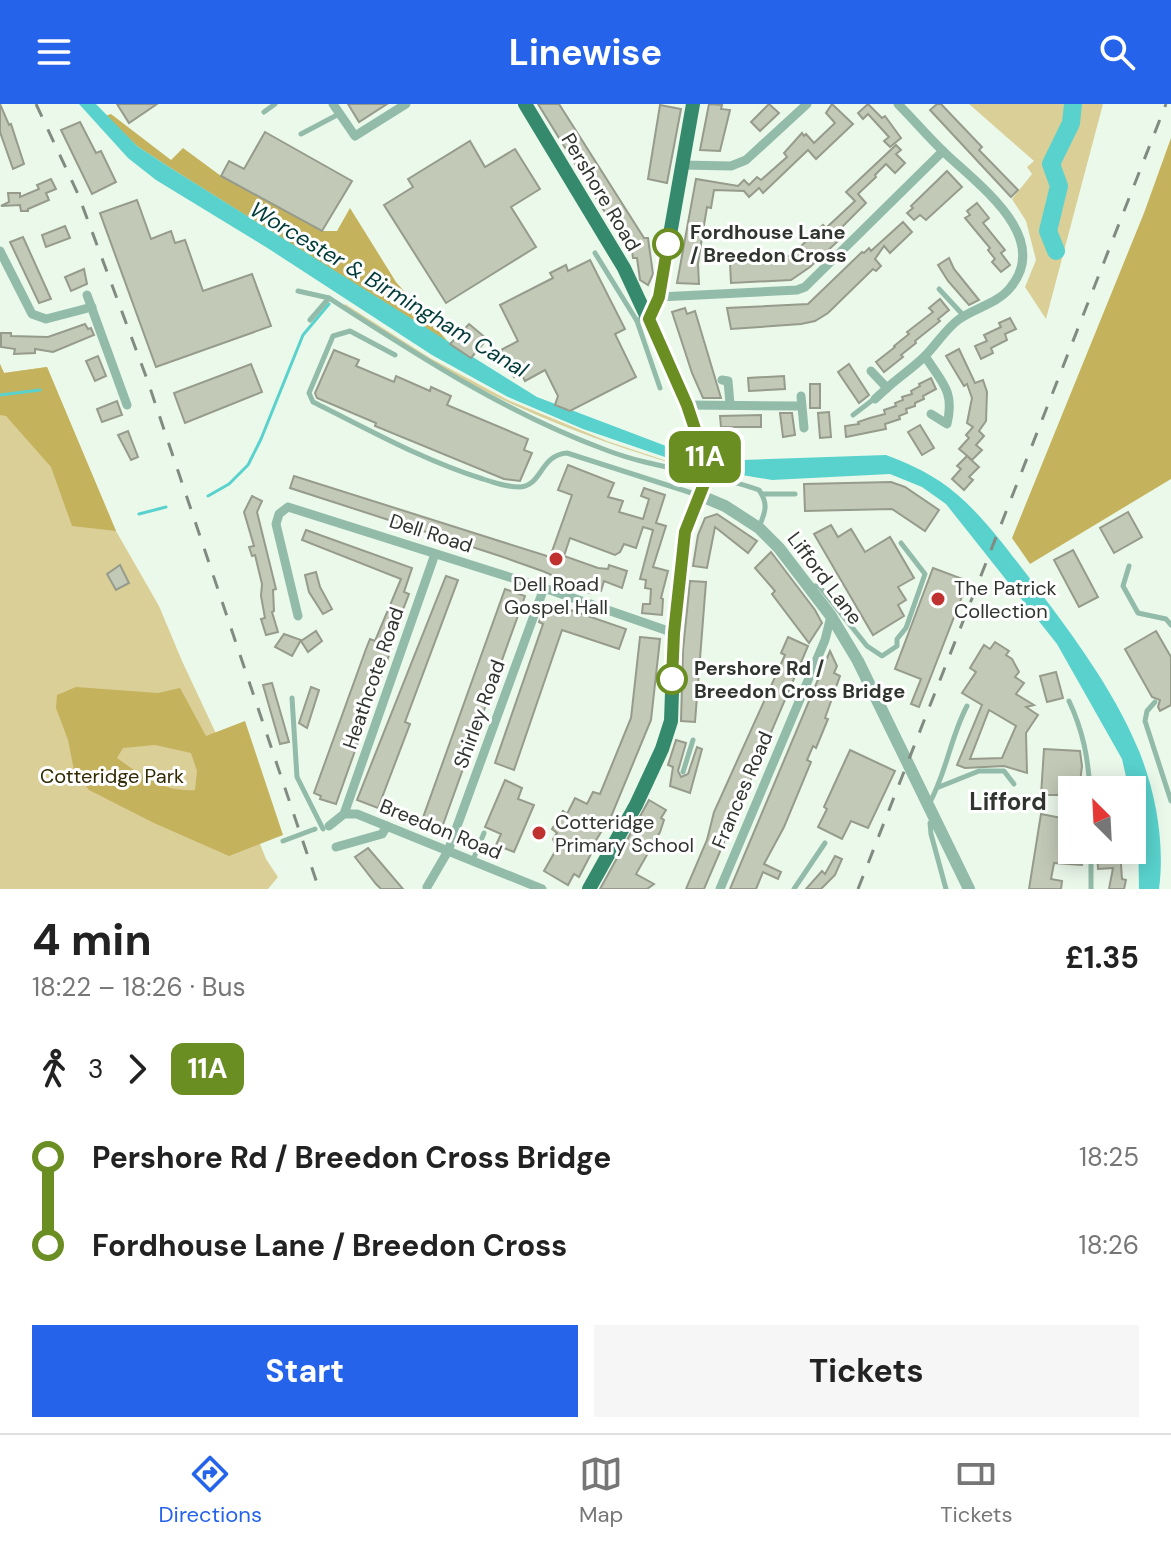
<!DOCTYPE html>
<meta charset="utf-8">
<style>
body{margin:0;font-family:"DM Sans",sans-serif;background:#f6f6f6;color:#222;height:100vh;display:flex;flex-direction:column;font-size:30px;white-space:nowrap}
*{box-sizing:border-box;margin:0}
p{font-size:26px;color:#767676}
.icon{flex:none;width:44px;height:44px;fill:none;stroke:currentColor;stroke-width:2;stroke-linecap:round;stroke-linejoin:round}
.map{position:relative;height:785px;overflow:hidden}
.panel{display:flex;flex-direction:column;background:#fff;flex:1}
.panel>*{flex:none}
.badge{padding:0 16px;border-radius:12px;font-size:28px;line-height:52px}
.needle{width:52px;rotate:336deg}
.tools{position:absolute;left:1058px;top:672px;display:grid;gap:16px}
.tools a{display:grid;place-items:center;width:88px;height:88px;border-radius:0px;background:#fff;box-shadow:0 4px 20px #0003;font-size:40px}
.map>.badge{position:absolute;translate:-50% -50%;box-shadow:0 0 0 4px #fff}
.legs{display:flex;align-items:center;gap:12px;height:88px;padding:0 32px;font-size:26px}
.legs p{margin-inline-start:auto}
.headline{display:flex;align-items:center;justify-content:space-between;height:136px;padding:0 32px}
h1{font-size:44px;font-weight:700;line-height:60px}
.cta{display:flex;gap:16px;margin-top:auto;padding:16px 32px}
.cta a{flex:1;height:92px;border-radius:0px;background:#2563eb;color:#fff;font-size:32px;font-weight:700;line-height:92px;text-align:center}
.cta a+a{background:#f6f6f6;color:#222}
ul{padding:0 32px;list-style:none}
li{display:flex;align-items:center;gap:28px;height:88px;font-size:30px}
li i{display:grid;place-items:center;width:12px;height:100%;margin:0 10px;background:currentColor}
li i::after{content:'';width:20px;height:20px;margin:-10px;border:6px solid;border-radius:50%;background:#fff}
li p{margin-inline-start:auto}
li:first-child i{background:linear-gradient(#0000 50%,currentColor 0)}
li:last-child i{background:linear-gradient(currentColor 50%,#0000 0)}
header{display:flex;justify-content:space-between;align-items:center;height:104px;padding:0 32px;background:#2563eb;color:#fff;font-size:36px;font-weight:700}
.tab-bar{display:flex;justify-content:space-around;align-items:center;height:112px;border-top:2px solid #e0e0e0;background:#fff;font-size:22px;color:#767676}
.tab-bar a{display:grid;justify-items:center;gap:4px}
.tab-bar .active{color:#2563eb}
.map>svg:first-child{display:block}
</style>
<header><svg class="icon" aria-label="menu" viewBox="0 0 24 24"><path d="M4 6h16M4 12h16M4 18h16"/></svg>Linewise<svg class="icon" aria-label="search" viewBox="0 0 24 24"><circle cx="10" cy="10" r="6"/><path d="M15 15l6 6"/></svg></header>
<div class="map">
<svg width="1171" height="785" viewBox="0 0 1171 785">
<rect width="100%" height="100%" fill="#ebf9eb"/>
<g fill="#dbcf98">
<path d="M969,0H1103L1046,215L1025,183L1036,156L1026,117L1012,95L1032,70L1027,63L1034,57Z"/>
<path d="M345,200L430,254L508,296L607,337L694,366C633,348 573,328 514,301C455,274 399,237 343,203Z"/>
<path d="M0,260L4,269L47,263L116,427L159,502L182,557L220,638L266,755L278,773L268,785H0Z"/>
</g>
<g fill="#c5b25d" fill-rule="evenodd">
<path d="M111,10L171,56L183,44L221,72L322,127H337L350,104L396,178L450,240L169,63L137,42L105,12Z"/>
<path d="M1171,34V375L1030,460L1012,434L1144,109Z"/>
<path d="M0,260L4,269L47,263L116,427L72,422L51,363L6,312L0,311Z"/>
<path d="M76,583L158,589L180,584L206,632L245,617L283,731L229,752L154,719L89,686L74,666L68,636L56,604L57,591ZM155,641L191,649L197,667L195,686C163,688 142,672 117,654L123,644Z"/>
</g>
<path fill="#59d2cd" d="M79,0H96L137,42L169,63L537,293L695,353L715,357L886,351C905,358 923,366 941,378C975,401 1003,440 1028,472C1070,528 1112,582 1139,647C1156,689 1165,740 1159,785H1139L1138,729L1132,702V686H1129L1122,655L1057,540L946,400L922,383L890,370L772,376L694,363L583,325L508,293L432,251L269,145L156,76L128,54Z"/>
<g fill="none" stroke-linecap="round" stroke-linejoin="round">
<g stroke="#59d2cd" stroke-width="3">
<path d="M0,291L40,286"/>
<path d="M208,392L229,380L248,361L261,335L303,231L329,200"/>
<path d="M139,410L166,403"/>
</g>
<path stroke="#59d2cd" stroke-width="18" d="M1056,147L1048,127L1059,82L1051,60L1071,19L1073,0"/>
</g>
<g fill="#c3c9b7" stroke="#969b8b" stroke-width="2" fill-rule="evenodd">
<path d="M0,0L9,21L11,20L24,60L13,65L0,28Z"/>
<path d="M117,0H157L129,19Z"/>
<path d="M348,0H387L359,18Z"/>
<path d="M538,0H559L644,134H648L653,170L648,181L640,176L637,154H633L632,147H629Z"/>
<path d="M709,0L722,1L721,5L730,6L720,47L700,46Z"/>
<path d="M769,0L779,9L760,27L751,18Z"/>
<path d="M832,0L853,20L816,55L808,46L763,89L759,84L749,93L744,87L714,86L711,104L707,103L703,127L698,160L699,180L677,179L696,75L738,82L744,76L749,81L757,73L761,76L787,53L784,49L802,29L804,32L806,30L814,39L835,19L826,9Z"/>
<path d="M868,0L882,14L885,12L901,34L890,43L884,37L889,33L868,10L863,15L858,9Z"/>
<path d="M937,0H941L982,43L979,46L1018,86L1011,93L930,6Z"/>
<path d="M660,1L681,5L667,79L648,75Z"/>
<path d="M80,18L96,49L101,47L116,78L92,90L61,26Z"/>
<path d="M265,28L352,77L322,127L221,72L229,57L244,65Z"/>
<path d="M470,37L485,63L515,45L540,85L511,103L536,143L446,199L384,101L413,83L408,75Z"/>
<path d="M896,41L901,46L896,50L905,59L895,69L886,60L875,71L876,73L858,90L866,99L833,132L838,137L810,163L791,176L731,179L730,159L782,156L796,147L823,121L826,124L855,97L846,88Z"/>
<path d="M947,67L962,83L926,116L920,111L914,116L907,109L913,104L911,102Z"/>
<path d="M51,75L56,85L46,89L49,96L28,105V107H21L20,101L1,102L9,98L8,89H20V93L39,85L37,81Z"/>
<path d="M137,96L151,135L171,127L175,139L185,136L203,187L252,170L271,222L156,263L100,109Z"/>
<path d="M977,99L989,114L983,119L1005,146L1001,149L1010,161L1001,168L992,158L995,155L988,146L990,144L965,114L970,111L967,107Z"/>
<path d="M903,118L912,128L890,149L884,142L875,155L881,162L876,167L873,165L828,209L815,217L801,220L731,225L727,204L808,200L862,148L864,149L869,144L871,147Z"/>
<path d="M65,122L70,134L46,143L42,131Z"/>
<path d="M23,133L51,195L39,199L10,138Z"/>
<path d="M949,154L954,165L979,196L969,201L948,177L938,161Z"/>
<path d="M590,156L625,225L615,230L636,273L570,307L555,301L558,292L545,266L525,277L521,269L514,273L501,246L518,237L500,201L553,174L550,169L566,161L568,167Z"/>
<path d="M84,165L87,180L71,187L65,173Z"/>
<path d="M940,195L949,206L938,215L940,217L915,237L916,239L901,251L903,253L884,268L876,258L895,243L894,242L909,230L907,228L933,208L929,204Z"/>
<path d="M685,204L687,210L695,207L721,294H703L692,269L672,208Z"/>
<path d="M1010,214L1016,225L1005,230L1007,236L991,244L993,249L981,255L975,242L987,237L984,231L1001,223L999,219Z"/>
<path d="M85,220L88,225L91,224L94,231L53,248L35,245V249L14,250L15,245L1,243V229H11V232L48,233Z"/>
<path d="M469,220L487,235L471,254L450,240Z"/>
<path d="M959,245L975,279L983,276L987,288L986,317L979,327L984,332L976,341L982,346L972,356L959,345L969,334L966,331L973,323L967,319L972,294L967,280L964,282L946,252Z"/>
<path d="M334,246L359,256L356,262L394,278L396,272L430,287L431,283L451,292L447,301L528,335L524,346L532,349L520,377L504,375L375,322L376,319L317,294L315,289Z"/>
<path d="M98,252L106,272L95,277L86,257Z"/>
<path d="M251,260L262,288L185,319L174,289Z"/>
<path d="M849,260L869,291L859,299L838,268Z"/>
<path d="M784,272L785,285L749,287L748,274Z"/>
<path d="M931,274L936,285L923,292L924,295L915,299V302L906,305L907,309L899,312L900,315L885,320L886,325L846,333L845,322L859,320L858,318L870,314L885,310L884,306L896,302L895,299L903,296L902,293L912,290L911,287L920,282L919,280Z"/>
<rect x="810" y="280" width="10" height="24"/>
<path d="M117,297L122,311L102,318L97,305Z"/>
<path d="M829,308L831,333L820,334L818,309Z"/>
<path d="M780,309H792L795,331L783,333Z"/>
<path d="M761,311V323H721L720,312Z"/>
<path d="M920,321L934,344L922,351L908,328Z"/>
<path d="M128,327L138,353L131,356L118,331Z"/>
<path d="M967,352L979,363L969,373L973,376L964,386L952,375L961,365L957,362Z"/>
<path d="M568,361L614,379L608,393L623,397L619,408L643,415L649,395L641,392L644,384L665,391L656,419L666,422L653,463L668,467L661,494L663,495L662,511L642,509L643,500H650L651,485L645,484L646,476L640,475L653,426L643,423L636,444L624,440L620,448L615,451L570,434L564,452L598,464L608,465L609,461L627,467L622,484L604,477L601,487L592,484L590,489L560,479L562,476L545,468L500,452L290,384L294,372L550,453L572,391L558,386Z"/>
<path d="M891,378L905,383L939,406L925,427L892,405L805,407L804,380Z"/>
<path d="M252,392L262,397L257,408L276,485L273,486L274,507L272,508L278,528L266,531L261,515L265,514L261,492L262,480L255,451L252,452L249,443L254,442L244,408Z"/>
<path d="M1128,408L1142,433L1114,449L1100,424Z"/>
<path d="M717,410L757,437L748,449L715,423L707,464L693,462L698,431L705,414Z"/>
<path d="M831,421L838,433L851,425L865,448L890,433L914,474L898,483L906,496L898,501L904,512L873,531L814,430Z"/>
<path d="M306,426L412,464L404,488L409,490L389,542L392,543L336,700L320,695L321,692L314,689L366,545L370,535L375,537L401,475L302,436Z"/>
<path d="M1073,446L1098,493L1079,503L1054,456Z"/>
<path d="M771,448L815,506L822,519L809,539L772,490L775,487L755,464Z"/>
<path d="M120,461L129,479L116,486L107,470Z"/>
<path d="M933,464L968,477L919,603L911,600L921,575L895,565Z"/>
<path d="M316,468L320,483L332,505L323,510L309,488L305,471Z"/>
<path d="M446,472L458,476L405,618L410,620L378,704L357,696Z"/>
<path d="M690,477L706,478L695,618L681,617L683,546Z"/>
<path d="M505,485L525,492L440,729L420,722Z"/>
<path d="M547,498L626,525L619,545L562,526L514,666L495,659L543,520L539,518Z"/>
<path d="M316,527L322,537L308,548L301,537Z"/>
<path d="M1156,527L1171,553V601L1160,607L1158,603L1160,596L1152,593L1125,545Z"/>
<path d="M284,530L301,536L292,552L275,543Z"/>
<path d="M640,533L660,535L651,616L608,720H606L590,746L592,748L579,773L574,770L568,781L544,767L557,744L553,735L557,729L552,725L563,707L567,710L575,694L587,700L593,688L600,690L631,614Z"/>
<path d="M788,533L808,542L704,785H686L707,736L714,708L785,551L781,549Z"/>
<path d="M995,538L1009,547L1006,551L1012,555L1019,568L1015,573L1024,579L1016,590L1034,601L1026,603L1038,611L1026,629L1027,669L1004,662L965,664L957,661L982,601L962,589L976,568L970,564L984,541L990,545ZM989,606L1016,622L1002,654L970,655Z"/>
<path d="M830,547L837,562L834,569L840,572L825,614L828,615L816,644L813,642L807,656L811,658L784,723L764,760L781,768L778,775L763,768L756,785H730Z"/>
<path d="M1056,568L1063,594L1047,598L1040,572Z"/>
<path d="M272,579L289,638L280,640L263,581Z"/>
<path d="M311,583L319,586L307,624L299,619Z"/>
<path d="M676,636L686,639L678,667L681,673L688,670L697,643L702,645L690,689L670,682L673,663L668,661Z"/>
<path d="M1044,645L1080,647L1082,662L1079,686H1072V691H1041Z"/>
<path d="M850,646L895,667L868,724L851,717L842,735L818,723L827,705L824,703Z"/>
<path d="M505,676L522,684L518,695L534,701L514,748L496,741L501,730L485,723Z"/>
<path d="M649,696L666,706L661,714L664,716L660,728L636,770L654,780L647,785H600Z"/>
<path d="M1041,710L1072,716V746H1085L1082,761L1054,759L1051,775L1062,777L1061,785H1029Z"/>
<path d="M368,744L403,785H381L376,780L355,753Z"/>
<path d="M1097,746H1120L1122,775L1126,776L1124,785H1109L1113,764L1098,765Z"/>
<path d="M835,752L842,755L835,771L821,785H806L822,767L825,770Z"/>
</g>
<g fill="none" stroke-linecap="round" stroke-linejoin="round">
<g stroke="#93bbaa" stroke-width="5">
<path d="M264,8L275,0"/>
<path d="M301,30L339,10"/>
<path d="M595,149L637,217"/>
<path d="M939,185L964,212"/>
<path d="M298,187L329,194"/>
<path d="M646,212L637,217L660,284"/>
<path d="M310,216L329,194C417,251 506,309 606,346C655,365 710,368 759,386C769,400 765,409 759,423"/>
<path d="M395,251L350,227L333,232L309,289L313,298C368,325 424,357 483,375C495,379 507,383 520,383C542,382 540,351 567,349L698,391"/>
<path d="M853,311L874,295"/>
<path d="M762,390H795"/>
<path d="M1129,462L1123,482L1138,509L1166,515L1171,521"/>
<path d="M809,482H819L867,542L882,552L897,542V535L906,524L925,470L901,439"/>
<path d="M292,594L297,673L323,725"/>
<path d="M1069,597C1083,627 1088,653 1090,686"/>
<path d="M1155,598L1147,607L1145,617L1171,697"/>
<path d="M683,668L693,636"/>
<path d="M939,683L979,667H1004L1014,680"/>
<path d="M929,700C947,668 950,634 967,602"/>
<path d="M934,715L930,719L931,730L946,785"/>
<path d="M473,756L484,729"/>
<path d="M794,785L825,739"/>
<path d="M1091,785V746"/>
</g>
<g stroke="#93bbaa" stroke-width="9">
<path d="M333,0L355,32L406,0"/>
<path d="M682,61L731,62L746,56L807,0"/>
<path d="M0,147L32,210L46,215L92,203"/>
<path d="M87,191L127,301"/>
<path d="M659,193L797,186L805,183L943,47"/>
<path d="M925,252C942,279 955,287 947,320L931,310"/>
<path d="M871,267L887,284C899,273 913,264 925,252C936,241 945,226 958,216C974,204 997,200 1010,184C1053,133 977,80 945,49C929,34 914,16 898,0"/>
<path d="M722,276L728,277L730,300"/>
<path d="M801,292L804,324"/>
<path d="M875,295L887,284"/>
<path d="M687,301L801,302"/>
<path d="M298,512L276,420L279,410L288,403L544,484L674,529"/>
<path d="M344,710L435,450"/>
<path d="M329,722L344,710H357L542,785"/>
<path d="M336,743L382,730L387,722"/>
<path d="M427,783L448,747L544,484"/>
<path d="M720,785L825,536L831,512"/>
</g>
<path stroke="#93bbaa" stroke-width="12" d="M699,391L725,402L759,424L779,444L831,512L858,557L969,785"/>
<g stroke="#35896d" stroke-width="14">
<path d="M525,0L624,164L673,269L704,348"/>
<path d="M649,215L659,193L693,0"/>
<path d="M589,785L636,701L662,645L671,617L674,529L685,428L704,380"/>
</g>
<g stroke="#828b82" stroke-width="3" stroke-dasharray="14 14" stroke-linecap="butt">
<path d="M36,0L78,90L147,275L319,785"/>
<path d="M858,785L1166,0"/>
</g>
<path stroke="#93bbaa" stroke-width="5" d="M283,737L315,725"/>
<path stroke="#35896d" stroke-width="14" d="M704,380L706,358L704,348"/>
</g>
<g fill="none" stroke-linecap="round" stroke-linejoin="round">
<defs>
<path id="line-1" d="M668,140L659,193L649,215L687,301L706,358L704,380L685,428L674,529L672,575"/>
</defs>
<use href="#line-1" stroke="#fff" stroke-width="18"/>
<use href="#line-1" stroke="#6b8e23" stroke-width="12"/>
</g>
<g fill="#fff" stroke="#6b8e23" stroke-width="4">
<circle cx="668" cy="140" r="14"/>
<circle cx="672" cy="575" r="14"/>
</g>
<g fill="#c03230" stroke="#fff" stroke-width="3">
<circle cx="556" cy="455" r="8"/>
<circle cx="938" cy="495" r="8"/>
<circle cx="539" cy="729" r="8"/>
</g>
<g text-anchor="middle" stroke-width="6" stroke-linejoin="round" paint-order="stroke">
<g font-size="20" fill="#303530" stroke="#fff">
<text transform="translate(601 88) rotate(59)" y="7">Pershore Road</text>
<text transform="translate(431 429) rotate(18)" y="7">Dell Road</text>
<text transform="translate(825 474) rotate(53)" y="7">Lifford Lane</text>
<text transform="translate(373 574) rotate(-71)" y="7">Heathcote Road</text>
<text transform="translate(479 610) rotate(-70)" y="7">Shirley Road</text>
<text transform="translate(742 686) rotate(-67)" y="7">Frances Road</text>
<text transform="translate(441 725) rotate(22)" y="7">Breedon Road</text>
</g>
<g font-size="20" font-weight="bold" fill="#303530" stroke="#fff" text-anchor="start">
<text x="690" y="135">Fordhouse Lane<tspan x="690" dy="23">/ Breedon Cross</tspan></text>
<text x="694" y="571">Pershore Rd /<tspan x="694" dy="23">Breedon Cross Bridge</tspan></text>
</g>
<g font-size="20" fill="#303530" stroke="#fff" text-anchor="start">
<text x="556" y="487" text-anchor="middle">Dell Road<tspan x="556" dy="23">Gospel Hall</tspan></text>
<text x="954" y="491">The Patrick<tspan x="954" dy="23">Collection</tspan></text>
<text x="555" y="725">Cotteridge<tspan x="555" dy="23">Primary School</tspan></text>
</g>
<g font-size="20" fill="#322a03" stroke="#fff">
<text x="112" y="679">Cotteridge Park</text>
</g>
<g font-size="22" font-style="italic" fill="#003b39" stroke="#fff">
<text transform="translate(389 185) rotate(31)" y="8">Worcester &amp; Birmingham Canal</text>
</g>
<g font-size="24" font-weight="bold" fill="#303530" stroke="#fff">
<text x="1008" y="706">Lifford</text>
</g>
</g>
</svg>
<div class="tools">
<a><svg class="needle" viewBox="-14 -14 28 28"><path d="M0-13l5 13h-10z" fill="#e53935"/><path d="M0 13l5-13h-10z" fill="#767676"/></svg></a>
</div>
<b class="badge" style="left:705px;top:353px;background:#6b8e23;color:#fff">11A</b>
</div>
<section class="panel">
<div class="headline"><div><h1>4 min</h1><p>18:22 – 18:26 · Bus</p></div><b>£1.35</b></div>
<div class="legs"><svg class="icon" aria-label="walk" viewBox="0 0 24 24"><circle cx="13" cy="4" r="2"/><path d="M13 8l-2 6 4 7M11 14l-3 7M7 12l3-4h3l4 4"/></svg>3<svg class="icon" aria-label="forward" viewBox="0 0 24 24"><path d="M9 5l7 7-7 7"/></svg><b class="badge" style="background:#6b8e23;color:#fff">11A</b></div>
<ul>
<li><i style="color:#6b8e23"></i><b>Pershore Rd / Breedon Cross Bridge</b><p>18:25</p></li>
<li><i style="color:#6b8e23"></i><b>Fordhouse Lane / Breedon Cross</b><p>18:26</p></li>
</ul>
<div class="cta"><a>Start</a><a>Tickets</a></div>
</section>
<nav class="tab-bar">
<a class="active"><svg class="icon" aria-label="directions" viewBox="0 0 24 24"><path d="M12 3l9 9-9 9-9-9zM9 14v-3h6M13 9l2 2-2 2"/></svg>Directions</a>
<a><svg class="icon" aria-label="map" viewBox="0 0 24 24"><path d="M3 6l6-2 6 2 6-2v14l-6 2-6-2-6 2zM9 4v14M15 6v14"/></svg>Map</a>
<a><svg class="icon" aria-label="tickets" viewBox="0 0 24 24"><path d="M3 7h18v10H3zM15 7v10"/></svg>Tickets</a>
</nav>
